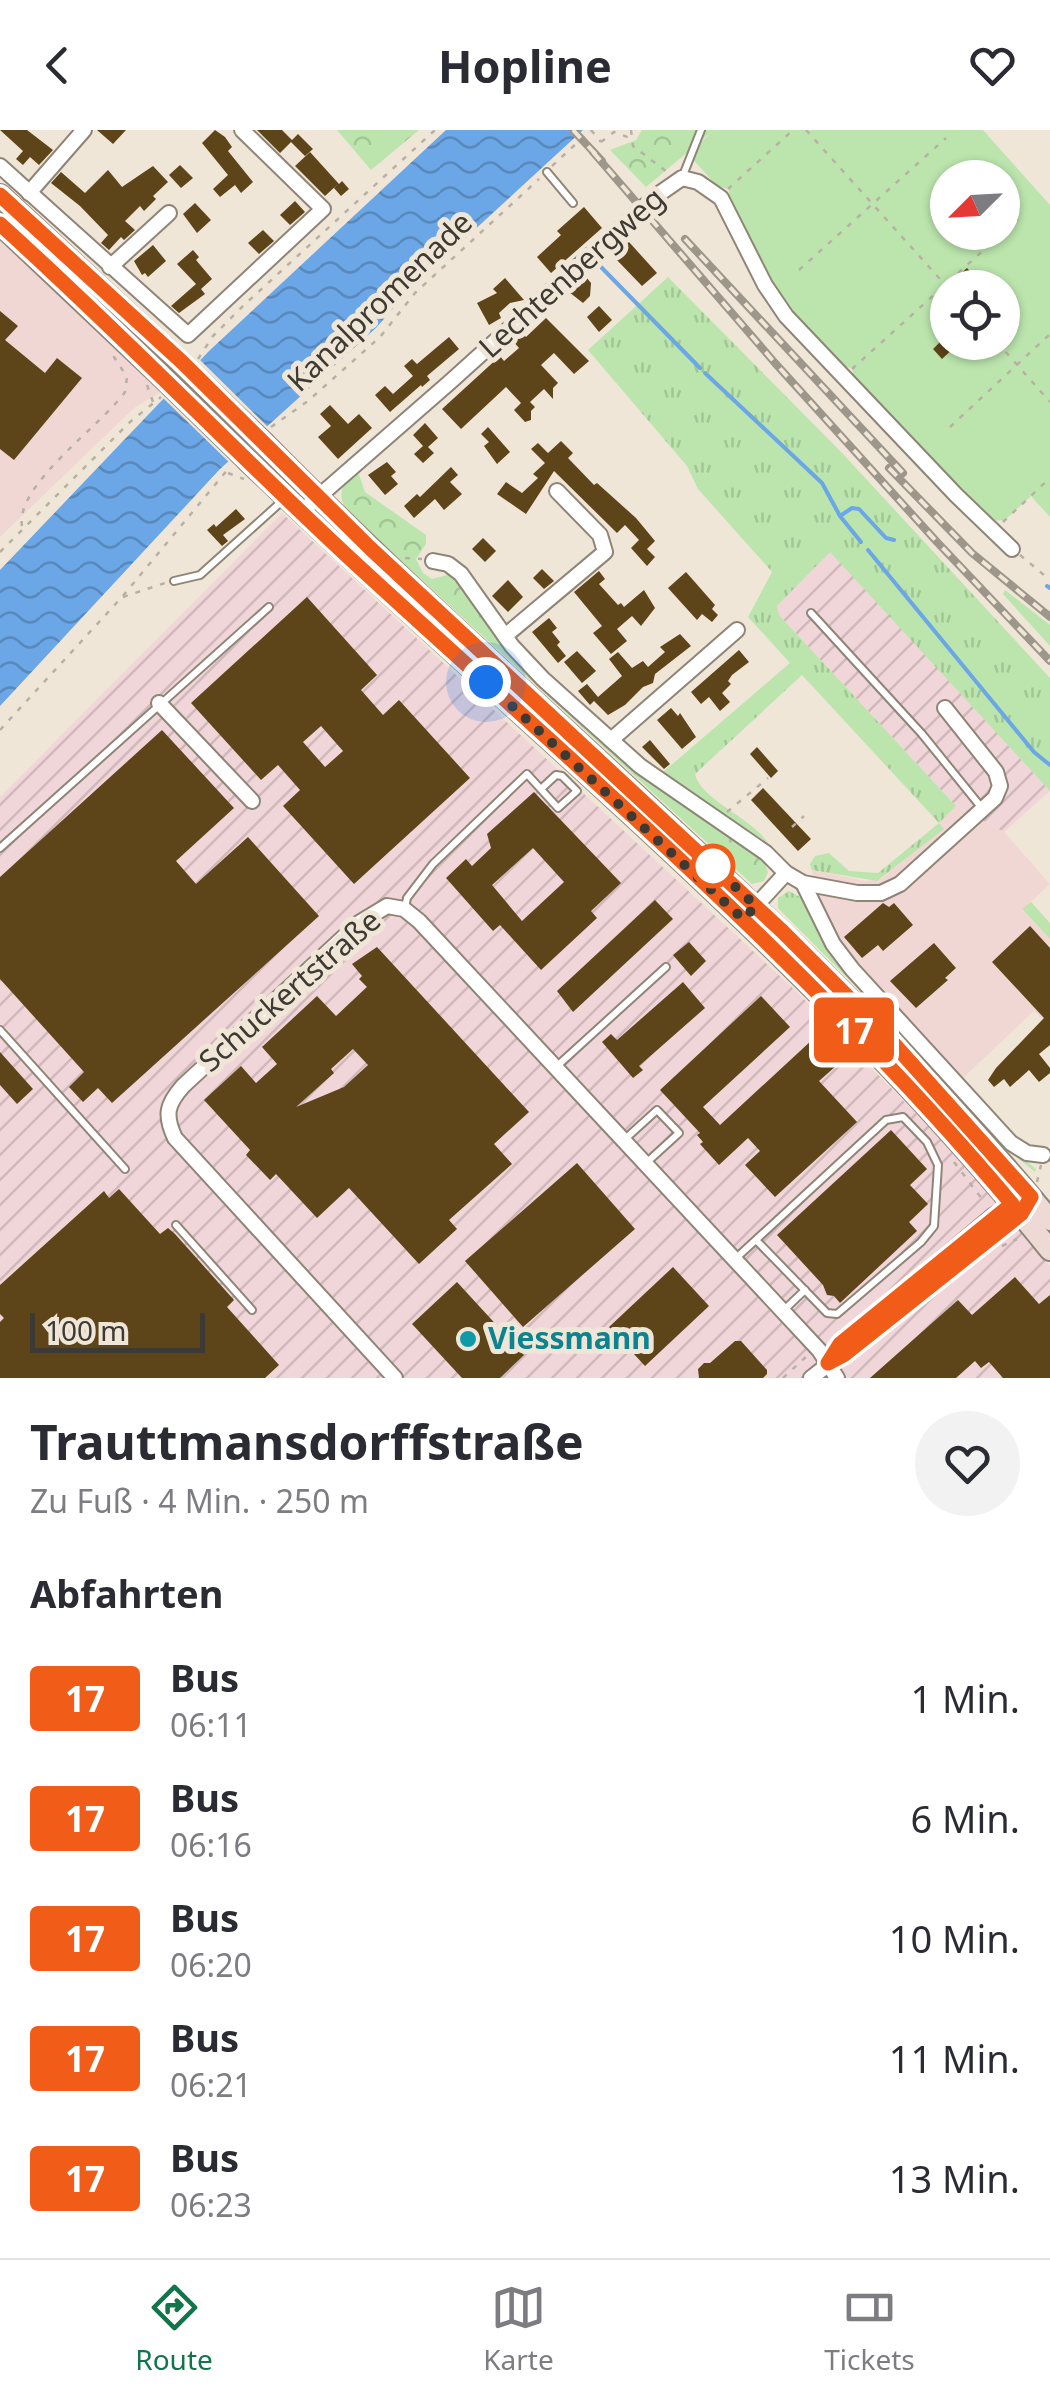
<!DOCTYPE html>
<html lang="de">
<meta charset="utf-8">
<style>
body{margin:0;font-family:"Noto Sans",sans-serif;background:#f2f2f3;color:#2b2b33;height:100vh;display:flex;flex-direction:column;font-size:38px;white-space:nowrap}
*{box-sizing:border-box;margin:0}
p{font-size:32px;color:#7c7c81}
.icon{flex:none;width:55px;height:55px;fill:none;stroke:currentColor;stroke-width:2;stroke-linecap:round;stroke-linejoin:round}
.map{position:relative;height:1248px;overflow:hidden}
.side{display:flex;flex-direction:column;background:#fff;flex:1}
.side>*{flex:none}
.badge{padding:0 20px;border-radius:8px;font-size:35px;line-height:65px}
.needle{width:65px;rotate:246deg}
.controls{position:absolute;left:930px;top:30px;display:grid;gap:20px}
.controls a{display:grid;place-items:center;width:90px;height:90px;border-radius:50%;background:#fff;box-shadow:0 2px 8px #0004;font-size:50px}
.scale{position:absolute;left:30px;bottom:25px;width:175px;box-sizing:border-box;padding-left:10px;border:5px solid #3d3933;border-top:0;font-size:28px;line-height:35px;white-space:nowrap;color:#3d3933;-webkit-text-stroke:8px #f0e6d7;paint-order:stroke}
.you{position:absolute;width:50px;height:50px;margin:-25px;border:8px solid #fff;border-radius:50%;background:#1a73e8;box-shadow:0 0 0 15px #1a73e833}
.map>.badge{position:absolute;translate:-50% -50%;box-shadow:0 0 0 5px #fff}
h2{padding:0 30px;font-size:38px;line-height:90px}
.round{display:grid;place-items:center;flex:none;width:105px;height:105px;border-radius:52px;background:#f2f2f3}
.head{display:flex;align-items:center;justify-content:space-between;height:170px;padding:0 30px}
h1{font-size:48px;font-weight:700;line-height:75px}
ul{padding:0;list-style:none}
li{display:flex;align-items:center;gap:30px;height:120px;padding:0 30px}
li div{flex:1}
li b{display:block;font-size:38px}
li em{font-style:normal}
li .badge{min-width:110px;font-weight:700;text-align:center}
header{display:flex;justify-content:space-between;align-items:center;height:130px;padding:0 30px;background:#fff;font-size:45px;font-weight:700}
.menu{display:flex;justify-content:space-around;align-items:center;height:140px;border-top:2px solid #e1e1e2;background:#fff;font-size:28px;color:#7c7c81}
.menu a{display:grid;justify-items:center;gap:5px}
.menu .selected{color:#12744b}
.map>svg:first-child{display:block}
</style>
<header><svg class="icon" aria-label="back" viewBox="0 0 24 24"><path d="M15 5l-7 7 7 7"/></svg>Hopline<svg class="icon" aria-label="heart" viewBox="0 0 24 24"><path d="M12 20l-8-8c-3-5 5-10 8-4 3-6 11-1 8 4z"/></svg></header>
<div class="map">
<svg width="1050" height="1248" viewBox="0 0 1050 1248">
<defs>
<pattern id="industrial-furrows" width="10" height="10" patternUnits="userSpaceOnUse" patternTransform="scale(2.5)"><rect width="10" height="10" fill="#f1d6d9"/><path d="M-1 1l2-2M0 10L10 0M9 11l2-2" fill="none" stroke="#d0b8bb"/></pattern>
<pattern id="grass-tufts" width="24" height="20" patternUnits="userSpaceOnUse" patternTransform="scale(2.5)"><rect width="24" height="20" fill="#bbe5ad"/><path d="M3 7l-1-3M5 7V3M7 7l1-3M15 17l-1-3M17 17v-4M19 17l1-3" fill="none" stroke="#a2c595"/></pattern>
<pattern id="forest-crowns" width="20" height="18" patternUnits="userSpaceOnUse" patternTransform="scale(2.5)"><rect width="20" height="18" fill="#bbe5ad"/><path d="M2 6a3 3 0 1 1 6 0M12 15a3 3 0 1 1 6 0" fill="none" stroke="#a2c595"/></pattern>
<pattern id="water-waves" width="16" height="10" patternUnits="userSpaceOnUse" patternTransform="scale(2.5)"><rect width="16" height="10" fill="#6ba6e6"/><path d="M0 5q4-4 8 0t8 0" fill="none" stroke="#5988bb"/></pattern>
</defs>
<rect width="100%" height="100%" fill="#f0e6d7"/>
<g fill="#f1d7d4">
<path d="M0,110L161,262L134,278L0,407Z"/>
<path d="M956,676L1004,702L1050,754L1022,780L1050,809V897L1034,881L961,950L859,839L824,783L812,740L866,751L881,749L943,698L939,693Z"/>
</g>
<g fill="url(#industrial-furrows)">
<path d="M282,383L796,861L939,1007L1050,1136V1248H0V667Z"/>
<path d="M830,421L1050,661L1004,702L956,676L779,485L777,476Z"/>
</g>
<g fill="url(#grass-tufts)">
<path d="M0,73L180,240L172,248L0,86Z"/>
<path d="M668,147L844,325L1050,548V661L830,422L777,476L779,485L956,676L939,693L944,699L877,751L812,740L810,734L815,726L829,723L849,741L878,743L939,693L802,545L695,644C701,670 752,688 768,713L662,643L790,533L748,487L772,442L698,359L687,336L588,220Z"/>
<path d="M1005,460L1050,495V516L1003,464Z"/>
<path d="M789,761L805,770L820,802L1004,1012L1036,1039L1035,1042L1008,1020L909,910L778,778V768Z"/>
<path d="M1031,772L1050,793V809L1022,779Z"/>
</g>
<g fill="url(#forest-crowns)">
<path d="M337,0H419L371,40Z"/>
<path d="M642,0H714L646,57L610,20L636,10Z"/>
<path d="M357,339L365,362L426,405V414L416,429L423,443L432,449L451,444L458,449L515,528L763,728L768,742L764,751L752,754L347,381C335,363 344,353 357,339Z"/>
</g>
<path fill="#bbe5ad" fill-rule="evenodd" d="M714,0H983L1050,75V387L1031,366L1005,390L989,391L852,248L853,238L843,237L777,166L729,67V59L717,56L688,24ZM948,48H1002V102H948ZM948,158H1002V212H948Z"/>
<path fill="url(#water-waves)" d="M446,0H583L409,160L376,198L220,339L0,576V440L209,221Z"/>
<g fill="#f0e6d7">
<path d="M197,227L270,299L254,315L181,243Z"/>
<path d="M175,249L248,320L232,335L160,265Z"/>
</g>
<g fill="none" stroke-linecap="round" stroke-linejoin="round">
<g stroke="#6ba6e6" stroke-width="4">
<path d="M601,137L700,238"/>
<path d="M705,243L822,353L840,386L861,412"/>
<path d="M840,386L852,378L859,379L886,408L894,410"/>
<path d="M868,420L1034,622L1050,635"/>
<path d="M1047,456L1050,458"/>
</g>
</g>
<g fill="#5d4419" fill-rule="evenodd">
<path d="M0,0H27L53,20L39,35L30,27L23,35L16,29L23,21Z"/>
<path d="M97,0H126L113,14Z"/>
<path d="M215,0L225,7L232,17L228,21L253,52L241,63L235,55L220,67L213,59L228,45L202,13Z"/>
<path d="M257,0H282L292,10L298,4L313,19L305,26L291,12L280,23Z"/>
<path d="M310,22L339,54L342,51L349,59L341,66L334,58L338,54L325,66L295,36Z"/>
<path d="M180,35L193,48L181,58L169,45Z"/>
<path d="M153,36L168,52L153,66L156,69L144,81L140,76L125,91L135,100L124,110L121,107L109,120L101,113L108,105L80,76L51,53L61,42L85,63L108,40L122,57Z"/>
<path d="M295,71L305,82L290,95L280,85Z"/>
<path d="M195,73L211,90L197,103L183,84Z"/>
<path d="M584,77L602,98L551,143L537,127L561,105L557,101Z"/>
<path d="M263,100L274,111L259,124L248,113Z"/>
<path d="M629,112L657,143L642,156L613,126Z"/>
<path d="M153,115L166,131L148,147L145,143L142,145L134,131Z"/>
<path d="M193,120L199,127L196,130L212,149L201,159L205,164L179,183L171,176L196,154L177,134Z"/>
<path d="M967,138L984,158H945Z"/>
<path d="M586,147L591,153L590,166L583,173L569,162Z"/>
<path d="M505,148L524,170L510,173L499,183L501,188L489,195L477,173L497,163L493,159Z"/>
<path d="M599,176L612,190L599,202L587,187Z"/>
<path d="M0,181L18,196L5,210L45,243L57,228L82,248L14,330L0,319Z"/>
<path d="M546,188L589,231L574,244L554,223L541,235L558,253L553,258V269L544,259L530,272L535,277L531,281V290L525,292L514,280L521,273L506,257L461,299L442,279L500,226L504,231L519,218L512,210L521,202L526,207Z"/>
<path d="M948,204V212H960L942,229L933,219Z"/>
<path d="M449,207L459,219L427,246L430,250L422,257L421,255L390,282L375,265L385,256L393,264L413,246L404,236L412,229L417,234Z"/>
<path d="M330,275L348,294L359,284L372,298L338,329L318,307L331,296L320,284Z"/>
<path d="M425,293L438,308L428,317L434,323L423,333L414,324L423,316L413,305Z"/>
<path d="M488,297L510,322L497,334L484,316L489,312L481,304Z"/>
<path d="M561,311L573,323L568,328L594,355L597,353L636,388L655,411L647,419L655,427L647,436L631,418L639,410L625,395L617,403L554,341L526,384L497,364L506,352L522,363L538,348L533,344L545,333L531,319L538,313L548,323Z"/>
<path d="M387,332L396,342L391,346L398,354L385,365L368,345Z"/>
<path d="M451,337L458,345L450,352L462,364L444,380L435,369L414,388L404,376L417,364L420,367Z"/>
<path d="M236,379L245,389L223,405L228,411L222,416L207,400L214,394L216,397Z"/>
<path d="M483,408L496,421L485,432L472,419Z"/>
<path d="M542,439L554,451L544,459L533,448Z"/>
<path d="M599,441L605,449L599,454L618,475L621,473L624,477L644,460L655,478L641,496L632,486L617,499L627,511L611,524L593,503L602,496L574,462Z"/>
<path d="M686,442L715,475L712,479L718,485L712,492L702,484L697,490L668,458Z"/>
<path d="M508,450L523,467L508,482L492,466Z"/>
<path d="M307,467L377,545L361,560L383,585L399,570L470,648L354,754L283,676L300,660L278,635L261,650L191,573ZM321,596L343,621L325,637L303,612Z"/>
<path d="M549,488L557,498L552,502L560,512L557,515L566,526L558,533L532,502Z"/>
<path d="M680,504L691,516L655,544L653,553L643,557L625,575L608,585L594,571L590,575L578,561L587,554L598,567L622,546L609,529L618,522L632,538L643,531L648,537L665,522L660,517Z"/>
<path d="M739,520L749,532L732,545L728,551L731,554L722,563L730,572L720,581L709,567L701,574L691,562Z"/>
<path d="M577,521L596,541L582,553L564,532Z"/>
<path d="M671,578L678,586L680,583L696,607L682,619L657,590Z"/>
<path d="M162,600L234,678L176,731L196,754L248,707L319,786L112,973L98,958L83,972L69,957L84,942L0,849V747Z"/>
<path d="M650,610L670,634L664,639L642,617Z"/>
<path d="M757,617L778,641L771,648L750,624Z"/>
<path d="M763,658L811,709L798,721L751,670Z"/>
<path d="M534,662L621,753L591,781L597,788L541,840L500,795L493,801L446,748L466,729L472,736L491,718L487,704ZM533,718L564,752L522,791L492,755Z"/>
<path d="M655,770L673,789L573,882L557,861Z"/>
<path d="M883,773L889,777L894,773L913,795L883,821L878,815L862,828L844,807Z"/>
<path d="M1030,796L1050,818V915L1039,924L1050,938V943L1039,952L1029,940L1010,957L1004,949L994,957L988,950L996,938L1044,888L992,832Z"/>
<path d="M689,812L706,831L691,846L673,825Z"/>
<path d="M934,813L956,838L945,848L948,850L916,878L890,851Z"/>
<path d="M377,817L529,982L494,1014L512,1034L449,1090L457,1099L419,1134L349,1058L317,1088L276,1044L270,1050L246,1025L250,1020L204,970L241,936L256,953L277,934L262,917L317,866L336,886L367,857L359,849L362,846L352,834ZM353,919L368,935L344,957L296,977L334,943L331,939Z"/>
<path d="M683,852L705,878L639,936L643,940L633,948L602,912L611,904L617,910Z"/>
<path d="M761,866L790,897L703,977L720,995L812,910L836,936L819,951L857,992L775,1067L745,1035L760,1021L748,1008L719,1035L700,1014L703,1012L697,1005L700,1003L660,960Z"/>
<path d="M0,922L33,959L17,974L0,955Z"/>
<path d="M891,1000L927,1039L910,1055L928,1074L909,1092L917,1101L840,1173L834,1166L827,1165L823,1155L777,1105Z"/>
<path d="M577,1033L635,1099L523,1197L465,1131Z"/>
<path d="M119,1059L160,1104L168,1098L175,1104L234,1170L227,1177L279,1235L265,1248H0V1192L4,1188L0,1184V1155L104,1061L109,1068Z"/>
<path d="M673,1137L709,1176L645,1236L609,1197Z"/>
<path d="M1015,1147L1039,1174L1050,1165V1248H1003L989,1232L981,1238L975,1231L956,1248H870L958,1170L972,1185Z"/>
<path d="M457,1152L524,1225L500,1248H462L412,1194Z"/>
<path d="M735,1211H741L767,1240V1244L763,1248H699L698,1239L704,1233H710Z"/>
</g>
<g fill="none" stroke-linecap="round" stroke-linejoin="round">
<defs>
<g id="lane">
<path d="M547,42L573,73"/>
<path d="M682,48L701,0"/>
<path d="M174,451L200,445L280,373"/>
<path d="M811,483L922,604L981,677"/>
<path d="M0,718L269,477"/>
<path d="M405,778L407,768L433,734L527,644L558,678L577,661L562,646L556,645L541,659"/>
<path d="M0,900L125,1039"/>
<path d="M556,937L666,837"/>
<path d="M624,1010L657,980L679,1003L645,1034"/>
<path d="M176,1095L252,1180"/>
<path d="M734,1130L886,990L903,987L927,1012L938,1035L934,1096L921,1112L837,1184L827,1183L756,1110"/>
<path d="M783,1181L805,1160"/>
</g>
<g id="street">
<path d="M0,36L188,205L323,79L242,0"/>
<path d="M29,63L84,0"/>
<path d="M110,137L169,83"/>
<path d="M301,382L450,252L656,66L682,48L698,52L721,68L765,155L786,186L956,365L1012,419"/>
<path d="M433,431L448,434L461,444L512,516L543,549L640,636L766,723L786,743L803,753L857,763H881L900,754L995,668L1000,656L996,642L945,578"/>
<path d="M505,506L605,422L600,405L557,361"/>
<path d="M159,573L252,671"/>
<path d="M611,610L737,500"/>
<path d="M803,753L833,814L852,839L1011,1013L1027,1023L1043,1025"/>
<path d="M751,781L786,743"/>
<path d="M831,1228L840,1214L994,1085L1017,1072"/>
<path d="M395,1248L175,1008C164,985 167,974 183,956L359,793L387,776L404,779L419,791L819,1220L837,1248"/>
<path d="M811,1248L1021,1084L1025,1078"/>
</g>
<g id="secondary">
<path d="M0,65L181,233"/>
<path d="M0,94L165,250"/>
<path d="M265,314C523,577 816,804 1050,1090"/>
<path d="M248,331C518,591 814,826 1050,1120"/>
</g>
</defs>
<use href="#lane" stroke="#8e8577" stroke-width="10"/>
<use href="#street" stroke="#8e8577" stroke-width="18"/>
<use href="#secondary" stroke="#8e8577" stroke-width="24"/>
<g stroke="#b8b0a4" stroke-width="2.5" stroke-dasharray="5 8" stroke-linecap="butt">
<path d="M631,0L633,16L667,42"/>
<path d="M806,0L948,158"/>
<path d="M601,12L614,2L630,8"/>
<path d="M552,36L591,0"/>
<path d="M728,59L793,0"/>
<path d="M799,140L946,8"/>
<path d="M997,212L1050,272"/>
<path d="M198,229L213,206L243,176L435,0"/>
<path d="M852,239L1018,89"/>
<path d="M147,255L153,272"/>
<path d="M271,297L308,271L380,207L415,163L539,49"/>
<path d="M950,297L1050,204"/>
<path d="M228,343L244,349"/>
<path d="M1003,392L1050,348"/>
<path d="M22,396C15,355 102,295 125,262L127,247L114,227L115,223"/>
<path d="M0,422L130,292L161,267"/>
<path d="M1020,425L1050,450"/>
<path d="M405,428L422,429"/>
<path d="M123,467L168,452"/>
<path d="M0,600L122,467L229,338"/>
<path d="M727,682L768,648"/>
<path d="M792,697L804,686"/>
<path d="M954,1032L985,1073"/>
<path d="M1037,1052L1041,1035"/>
<path d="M1002,1116L1017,1109"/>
<path d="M783,1248L808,1225"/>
</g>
<use href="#lane" stroke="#fff" stroke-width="6"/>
<use href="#street" stroke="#fff" stroke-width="14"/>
<use href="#secondary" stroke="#efd9d4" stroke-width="20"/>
<defs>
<g id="rail">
<path d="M573,0L602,31"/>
<path d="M593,22L775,233L937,412L1050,531"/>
<path d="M685,109L903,343"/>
<path d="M889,338L972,423L1050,487"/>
</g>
</defs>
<use href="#rail" stroke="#9d968b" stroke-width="8"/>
<use href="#rail" stroke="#f0e6d7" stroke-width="4" stroke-dasharray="11" stroke-linecap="butt"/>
<defs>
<g id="secondary-bridge">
<path d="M181,233L265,314"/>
<path d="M165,250L248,331"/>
</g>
</defs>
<use href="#secondary-bridge" stroke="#8e8577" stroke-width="24" stroke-linecap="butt"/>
<path stroke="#b8b0a4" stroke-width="2.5" stroke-dasharray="5 8" stroke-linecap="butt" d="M591,0L601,12"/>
<use href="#secondary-bridge" stroke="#efd9d4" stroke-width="20"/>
</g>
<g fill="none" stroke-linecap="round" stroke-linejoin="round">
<defs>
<path id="line" d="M0,65L182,232L370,418L782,801L885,904L1031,1067L1021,1084L845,1224L828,1233L840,1214L1012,1074C815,839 581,641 356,434C236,323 122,204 0,94"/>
</defs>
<use href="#line" stroke="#fff" stroke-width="22"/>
<use href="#line" stroke="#f25c19" stroke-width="15"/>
<path stroke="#3d3933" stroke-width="10" stroke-dasharray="0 18" d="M486,552L743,789L756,776L713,736"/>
</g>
<circle fill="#fff" stroke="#f25c19" stroke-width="5" cx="713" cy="736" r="20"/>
<circle fill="#0f9aa8" stroke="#f0e6d7" stroke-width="4" cx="468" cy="1209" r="10"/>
<g text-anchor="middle" stroke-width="10" stroke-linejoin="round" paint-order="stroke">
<g font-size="30" fill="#3d3933" stroke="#f0e6d7">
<text transform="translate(572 143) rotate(-42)" y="10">Lechtenbergweg</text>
<text transform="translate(380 172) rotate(-44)" y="10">Kanalpromenade</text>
<text transform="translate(290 861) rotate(-41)" y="10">Schuckertstraße</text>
</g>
<g font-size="30" font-weight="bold" fill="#0d838f" stroke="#f0e6d7" text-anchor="start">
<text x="488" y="1219">Viessmann</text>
</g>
</g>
</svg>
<div class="controls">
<a><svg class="needle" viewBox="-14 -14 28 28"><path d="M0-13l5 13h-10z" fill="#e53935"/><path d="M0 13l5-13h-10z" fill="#7c7c81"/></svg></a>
<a><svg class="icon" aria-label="locate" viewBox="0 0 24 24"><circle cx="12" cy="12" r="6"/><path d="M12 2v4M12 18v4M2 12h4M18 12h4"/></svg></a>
</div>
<div class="scale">100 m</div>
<div class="you" style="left:486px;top:552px"></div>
<b class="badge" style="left:854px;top:900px;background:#f25c19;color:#fff">17</b>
</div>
<section class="side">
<div class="head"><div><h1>Trauttmansdorffstraße</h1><p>Zu Fuß · 4 Min. · 250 m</p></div><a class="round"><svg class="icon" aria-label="heart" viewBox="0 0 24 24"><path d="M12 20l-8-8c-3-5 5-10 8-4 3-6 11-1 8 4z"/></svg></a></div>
<h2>Abfahrten</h2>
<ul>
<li><span class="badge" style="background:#f25c19;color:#fff">17</span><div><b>Bus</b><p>06:11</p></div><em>1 Min.</em></li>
<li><span class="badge" style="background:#f25c19;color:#fff">17</span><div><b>Bus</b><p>06:16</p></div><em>6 Min.</em></li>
<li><span class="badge" style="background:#f25c19;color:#fff">17</span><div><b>Bus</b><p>06:20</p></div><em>10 Min.</em></li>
<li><span class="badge" style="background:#f25c19;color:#fff">17</span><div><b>Bus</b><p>06:21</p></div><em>11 Min.</em></li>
<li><span class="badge" style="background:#f25c19;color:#fff">17</span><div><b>Bus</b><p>06:23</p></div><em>13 Min.</em></li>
</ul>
</section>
<nav class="menu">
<a class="selected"><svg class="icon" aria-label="directions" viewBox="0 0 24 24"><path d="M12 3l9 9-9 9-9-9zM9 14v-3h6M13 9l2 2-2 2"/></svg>Route</a>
<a><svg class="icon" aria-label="map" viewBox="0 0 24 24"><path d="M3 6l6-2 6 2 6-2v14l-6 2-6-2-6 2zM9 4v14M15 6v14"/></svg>Karte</a>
<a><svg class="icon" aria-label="tickets" viewBox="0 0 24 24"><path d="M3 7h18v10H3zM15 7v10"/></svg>Tickets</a>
</nav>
